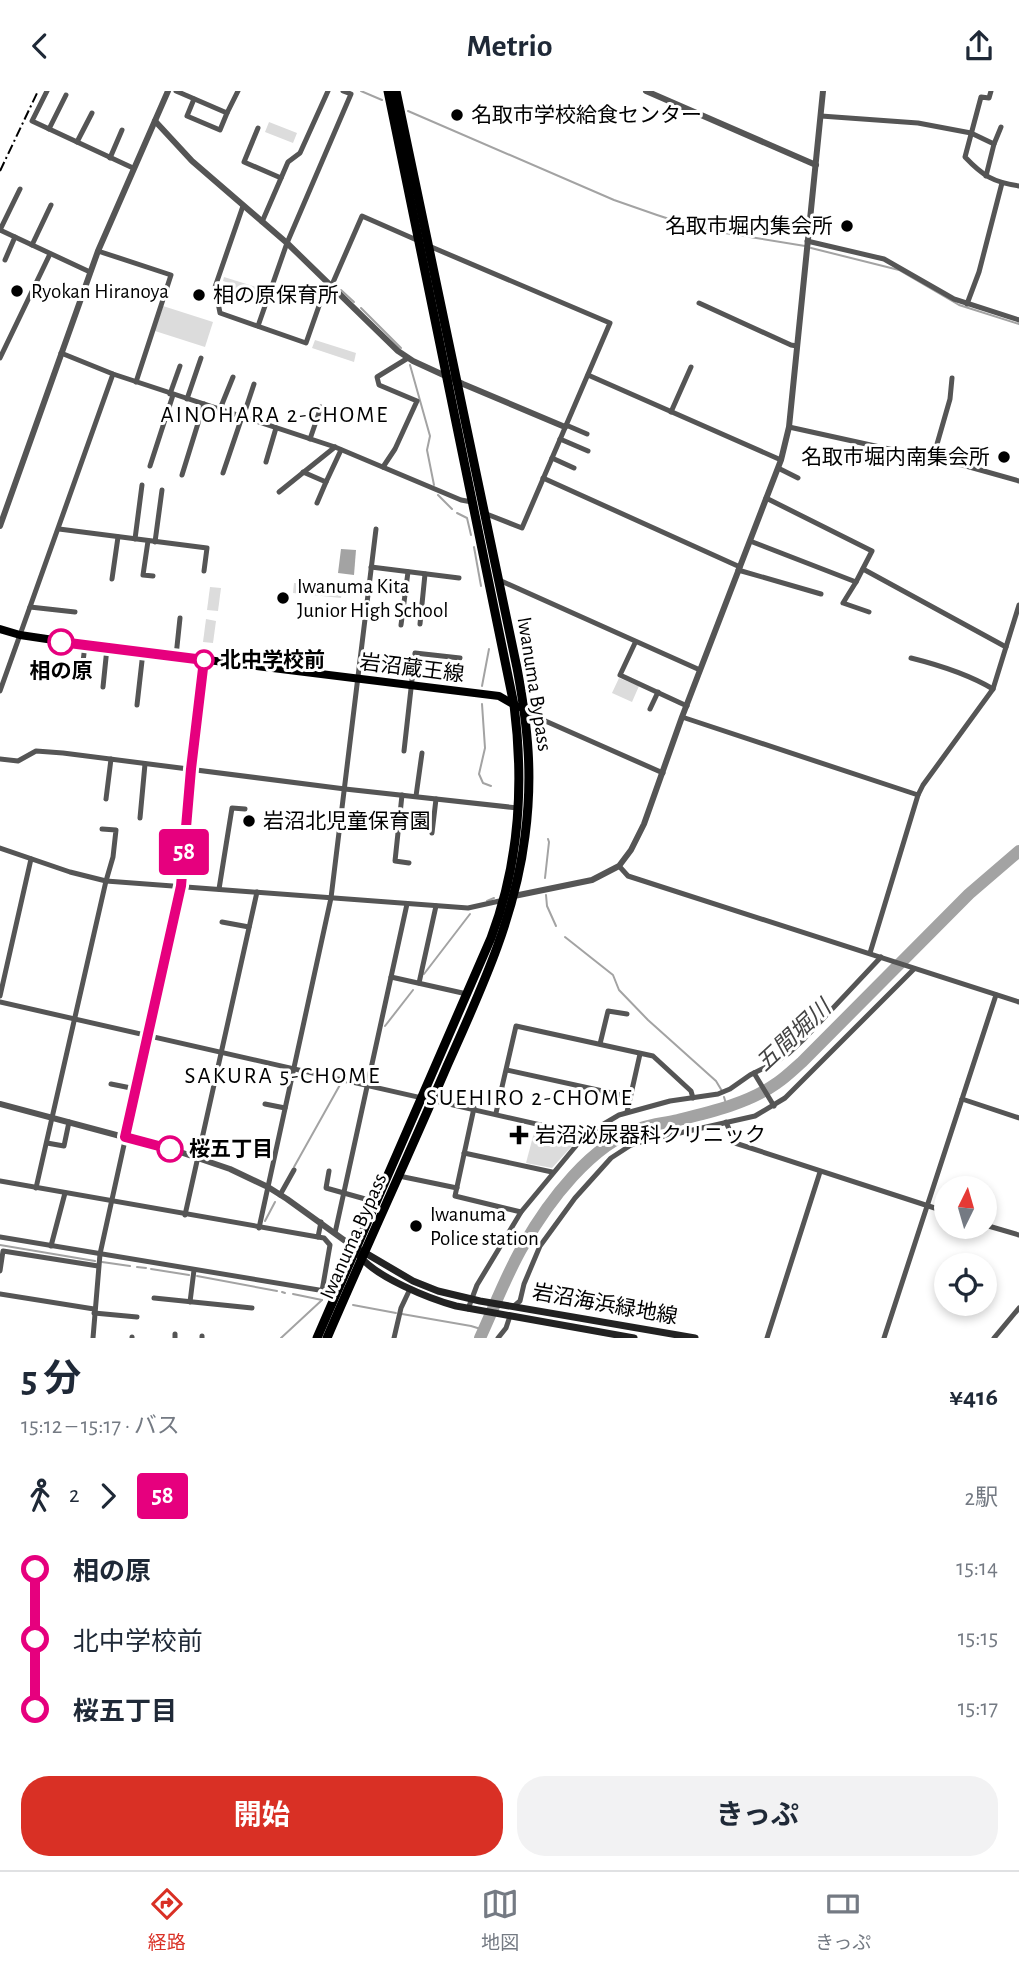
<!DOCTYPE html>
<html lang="ja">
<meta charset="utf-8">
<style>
body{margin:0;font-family:"Alegreya Sans","Noto Sans JP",sans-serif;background:#f2f2f3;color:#1f2937;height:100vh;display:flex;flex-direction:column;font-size:26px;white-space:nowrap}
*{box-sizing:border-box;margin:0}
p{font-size:23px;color:#747a83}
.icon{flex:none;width:38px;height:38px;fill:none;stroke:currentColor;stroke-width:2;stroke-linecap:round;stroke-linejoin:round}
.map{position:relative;height:1247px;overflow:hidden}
.sheet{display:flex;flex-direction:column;background:#fff;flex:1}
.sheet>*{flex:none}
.badge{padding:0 14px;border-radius:5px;font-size:24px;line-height:46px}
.needle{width:46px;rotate:5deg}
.controls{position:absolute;left:934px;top:1085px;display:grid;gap:14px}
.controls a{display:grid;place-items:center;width:63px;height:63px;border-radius:50%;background:#fff;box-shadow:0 4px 10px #0003;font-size:35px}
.map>.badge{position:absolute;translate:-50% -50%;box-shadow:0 0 0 4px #fff}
.legs{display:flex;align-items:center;gap:10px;height:77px;padding:0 21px;font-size:23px}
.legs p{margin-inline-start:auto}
.head{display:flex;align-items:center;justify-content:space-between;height:119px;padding:0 21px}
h1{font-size:38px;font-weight:700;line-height:52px}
.button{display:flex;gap:14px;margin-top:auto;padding:14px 21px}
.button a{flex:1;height:80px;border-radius:28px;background:#d93025;color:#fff;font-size:28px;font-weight:700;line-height:80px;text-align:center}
.button a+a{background:#f2f2f3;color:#1f2937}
ul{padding:0 21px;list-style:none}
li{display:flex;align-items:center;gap:24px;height:70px;font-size:26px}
li i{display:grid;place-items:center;width:10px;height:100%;margin:0 9px;background:currentColor}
li i::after{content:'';width:18px;height:18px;margin:-9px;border:5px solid;border-radius:50%;background:#fff}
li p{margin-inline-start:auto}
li:first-child i{background:linear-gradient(#0000 50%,currentColor 0)}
li:last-child i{background:linear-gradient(currentColor 50%,#0000 0)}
header{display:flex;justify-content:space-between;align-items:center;height:91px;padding:0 21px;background:#fff;font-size:32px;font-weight:700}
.dock{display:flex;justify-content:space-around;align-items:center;height:98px;border-top:2px solid #e0e1e3;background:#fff;font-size:19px;color:#747a83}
.dock a{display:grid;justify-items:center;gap:4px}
.dock .current{color:#d93025}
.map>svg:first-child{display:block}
</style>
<header><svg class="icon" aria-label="back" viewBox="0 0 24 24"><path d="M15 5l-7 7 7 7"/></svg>Metrio<svg class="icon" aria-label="share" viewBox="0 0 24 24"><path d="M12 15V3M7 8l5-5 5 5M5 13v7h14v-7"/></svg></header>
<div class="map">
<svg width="1019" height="1247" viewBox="0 0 1019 1247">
<rect width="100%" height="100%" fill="#fff"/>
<g fill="#dcdcdc">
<path d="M269,31L297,42L293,52L265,41Z"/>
<path d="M224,186L266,199L262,210L232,200L233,197L228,196L229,192L223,190Z"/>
<path d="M163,215L213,231L205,256L155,240Z"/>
<path d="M315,249L356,262L354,271L312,257Z"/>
<path d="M294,492L342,497L341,507L293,502Z"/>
<path d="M210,496L221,497L218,520L207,519Z"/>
<path d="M206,528L216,530L213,552L203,551Z"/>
<path d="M619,587L639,595L632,611L612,602Z"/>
<path d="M536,1034L582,1044L552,1077L526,1072Z"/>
</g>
<path fill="#a3a3a3" d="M341,458L356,459L354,484L338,482Z"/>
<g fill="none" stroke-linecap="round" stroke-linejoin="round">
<g stroke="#a3a3a3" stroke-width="2">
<path d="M361,0L382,9"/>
<path d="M408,20L614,109L657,124L700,138L805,155"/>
<path d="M811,157L899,179L959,214L1019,233"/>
<path d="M341,199L354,211"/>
<path d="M361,217L401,257"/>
<path d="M410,274L430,345L427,359L434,394"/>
<path d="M438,404L452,418"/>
<path d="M457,422L467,427L471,444"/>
<path d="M474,456L481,495"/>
<path d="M482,595L489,558"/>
<path d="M482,613L485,657L479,683L483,692L491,695"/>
<path d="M545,787L549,751L548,748"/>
<path d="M546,804L547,815L556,835"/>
<path d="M487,810L494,807"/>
<path d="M565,846L613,884L619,899L648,929L716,990L722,1000"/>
<path d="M424,883L470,823"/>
<path d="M385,935L413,899"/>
<path d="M724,1006L727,1016"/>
<path d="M294,1076L341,992"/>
<path d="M265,1130L275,1111"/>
<path d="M0,1154L95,1170"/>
<path d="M102,1171L130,1175"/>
<path d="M137,1176L146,1177"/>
<path d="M151,1178L189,1184"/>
<path d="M197,1185L277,1200"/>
<path d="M282,1201L285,1202"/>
<path d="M293,1203L322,1209"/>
<path d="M353,1214L396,1222"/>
<path d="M402,1223L471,1235L484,1239"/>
<path d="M281,1247L322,1209"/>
</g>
<path stroke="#a3a3a3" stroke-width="12" d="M480,1247C494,1217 506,1184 523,1155C548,1111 591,1053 641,1037C653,1033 666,1032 678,1029C711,1021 749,1012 777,992C786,986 794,978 802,971L969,803L1019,760"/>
<g stroke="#555" stroke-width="5">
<path d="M47,0L32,30L133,77"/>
<path d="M176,0L227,22L238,0"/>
<path d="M991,0L989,7L981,6L965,66C983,85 993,91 1019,95"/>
<path d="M194,8L187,25L220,39L227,22"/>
<path d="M821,25L918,32L971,42L994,53L1001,36"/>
<path d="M258,37L244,71L281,87"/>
<path d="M49,38L66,4"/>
<path d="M77,51L92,22"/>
<path d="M110,67L122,39"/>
<path d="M986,85L994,53"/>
<path d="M243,115L215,196L220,222L306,252L327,192"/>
<path d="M262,131L288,71L300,62L328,0"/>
<path d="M0,139L90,181"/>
<path d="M0,139L20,98"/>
<path d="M807,150L884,168L954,208L1019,229"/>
<path d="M32,154L51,114"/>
<path d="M429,155L610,232L522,437L484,422"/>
<path d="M98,160L171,184L136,291"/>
<path d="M5,169L15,146"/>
<path d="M331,196L362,125L419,150"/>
<path d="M699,212L791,254L797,255"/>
<path d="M967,213L979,181L1002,92"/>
<path d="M258,235L287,152L351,3L343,0"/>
<path d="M61,262L113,283L335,356L461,409L472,411"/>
<path d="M0,267L50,163"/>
<path d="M588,284L781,369"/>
<path d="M170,303L180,275"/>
<path d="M187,308L201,267"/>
<path d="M220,318L233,286"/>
<path d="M671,321L691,276"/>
<path d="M243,326L254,293"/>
<path d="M566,334L587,343"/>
<path d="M789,336L966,375L1019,390"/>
<path d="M310,348L321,316"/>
<path d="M560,348L588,360"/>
<path d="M552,367L574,377"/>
<path d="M933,367L950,308L952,287"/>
<path d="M266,371L276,337"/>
<path d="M150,375L173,304"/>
<path d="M383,376L395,358L417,310L379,294L377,286L408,267"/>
<path d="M778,377L798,387"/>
<path d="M303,381L326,391L341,359"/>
<path d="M223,382L242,326"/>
<path d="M182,384L204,313"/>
<path d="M543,387L740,476"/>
<path d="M279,401L335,356"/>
<path d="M317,412L326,391"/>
<path d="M59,438L207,457L204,480"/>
<path d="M135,448L142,394"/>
<path d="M148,450L143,484L153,485"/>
<path d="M750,450L856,491L872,460L766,407"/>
<path d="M155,451L162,399"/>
<path d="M371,476L459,487"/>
<path d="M863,478L1006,556"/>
<path d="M738,479L821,503"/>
<path d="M112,488L118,446"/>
<path d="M499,489L700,579"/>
<path d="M856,491L843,512L869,521"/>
<path d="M30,516L75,521"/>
<path d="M420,533L425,483"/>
<path d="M401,534L408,481"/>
<path d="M635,552L620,584L687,615"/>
<path d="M176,565L180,527"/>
<path d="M911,567C939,574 968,583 993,598"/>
<path d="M81,588L85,554"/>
<path d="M103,596L107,557"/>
<path d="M0,600L113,283"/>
<path d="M137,614L143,561"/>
<path d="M650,618L658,601"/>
<path d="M525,621L663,682"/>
<path d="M682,626L918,704"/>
<path d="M404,660L415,562L460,567"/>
<path d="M0,668L18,670L36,660L63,662L345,698L518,717"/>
<path d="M402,704L395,770L409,772"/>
<path d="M416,705L422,662"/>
<path d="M106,708L111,668"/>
<path d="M140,727L145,673"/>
<path d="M432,742L436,708"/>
<path d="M0,757L70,781L106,790L468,817L504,809"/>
<path d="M619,775L628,785L1019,911"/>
<path d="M219,798L232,717L245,718"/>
<path d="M222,831L249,836"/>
<path d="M870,862L918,704L923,694L993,598L1019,514"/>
<path d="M391,886L467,903"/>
<path d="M419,892L436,815"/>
<path d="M0,905L31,768"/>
<path d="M0,911L585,1044"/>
<path d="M600,953L608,920L627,923"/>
<path d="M507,979L630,1006"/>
<path d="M754,982L774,1015"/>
<path d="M111,993L136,998"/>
<path d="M962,1008L1019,1027"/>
<path d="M265,1013L285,1017"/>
<path d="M474,1017L455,1105L521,1121"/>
<path d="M627,1021L640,963"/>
<path d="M496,1022L516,935L653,965L691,1000L693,1007"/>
<path d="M726,1031L735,1052L947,1121"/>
<path d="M47,1052L64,1055L69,1031"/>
<path d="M464,1062L552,1081"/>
<path d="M329,1080L326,1097L376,1111"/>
<path d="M399,1085L457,1097"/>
<path d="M0,1090L318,1146L321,1131"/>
<path d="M36,1097L106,790L113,766L116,739L102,738"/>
<path d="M280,1104L294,1079"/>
<path d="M185,1124L257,801"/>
<path d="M985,1134L1019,1144"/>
<path d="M259,1137L331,807L376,438"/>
<path d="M335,1142L407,813"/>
<path d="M0,1146L337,1202"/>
<path d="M318,1146L324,1147L330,1154L322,1200"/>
<path d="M51,1155L65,1102"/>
<path d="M0,1180L3,1160L98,1175"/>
<path d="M0,1203L94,1218"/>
<path d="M154,1207L252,1217"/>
<path d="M190,1211L194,1179"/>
<path d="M514,1215L520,1210L524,1193L540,1155L575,1107L611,1067L631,1054L644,1050L755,1025L785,1007L914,878"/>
<path d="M468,1218L477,1194L521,1121L585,1044L619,1024L670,1010L718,1003L730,998L750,984L774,972L788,963L803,949L881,866"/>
<path d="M94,1222L137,1226"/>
<path d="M93,1247L100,1163L181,795L192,678L204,569"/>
<path d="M132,1247V1246"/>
<path d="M175,1247V1243"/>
<path d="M202,1247V1245"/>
<path d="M394,1247L401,1217L410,1198"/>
<path d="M498,1247L506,1237L510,1225"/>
<path d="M767,1247L820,1081"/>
<path d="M884,1247L996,904"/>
<path d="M994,1247L1019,1217"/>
</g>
<g stroke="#555" stroke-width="6">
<path d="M646,0L816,74"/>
<path d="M155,30L192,70L287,152L398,260L413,270L463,293L565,336"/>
<path d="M0,435L98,160L168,0"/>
<path d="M514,805L592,789L619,775L631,759L644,733L682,626L781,369L789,336L823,0"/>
<path d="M0,1013L180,1061L230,1078L268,1096L287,1108L355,1157"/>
</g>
<g stroke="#222" stroke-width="7">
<path d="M362,1160L413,1190L438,1200L480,1210L695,1247"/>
<path d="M359,1164C375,1186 430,1208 456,1215L634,1247"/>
</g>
<path stroke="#000" stroke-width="8" d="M0,538L20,544L87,554L499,605L518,616"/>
<g stroke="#000" stroke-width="9">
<path d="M317,1247L491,847C519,773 524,692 514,614L388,0"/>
<path d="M327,1247C366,1156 408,1066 447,975C480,901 515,827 525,745C533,685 528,636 517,577L396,0"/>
</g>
<path stroke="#000" stroke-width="2" stroke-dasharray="10 3.5 2 3.5" stroke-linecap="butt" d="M0,80L38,0"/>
</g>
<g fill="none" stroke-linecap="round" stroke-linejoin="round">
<defs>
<path id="line-1" d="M61,551L204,569L191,678L181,795L125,1046L170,1058"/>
</defs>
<use href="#line-1" stroke="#fff" stroke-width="16"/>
<use href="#line-1" stroke="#e6007e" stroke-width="10"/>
</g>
<g fill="#000" stroke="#fff" stroke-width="2.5">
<circle cx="457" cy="24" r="7"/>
<circle cx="847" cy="135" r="7"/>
<circle cx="17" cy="200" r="7"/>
<circle cx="199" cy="204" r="7"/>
<circle cx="1004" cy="366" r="7"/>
<circle cx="283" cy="507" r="7"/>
<circle cx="249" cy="730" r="7"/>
<path d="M515.5 1033.5h7v7h7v7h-7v7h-7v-7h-7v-7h7z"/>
<circle cx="416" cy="1135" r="7"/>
</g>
<g fill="#fff" stroke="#e6007e" stroke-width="3.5">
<circle cx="61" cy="551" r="12"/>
<circle cx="204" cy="569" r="9"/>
<circle cx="170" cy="1058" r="12"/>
</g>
<g text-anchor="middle" stroke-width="6" stroke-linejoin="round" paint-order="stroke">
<g font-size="21" fill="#000" stroke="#fff" text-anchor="start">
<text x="471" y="31">名取市学校給食センター</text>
<text x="833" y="142" text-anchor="end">名取市堀内集会所</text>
<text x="31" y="207">Ryokan Hiranoya</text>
<text x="213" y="211">相の原保育所</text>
<text x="990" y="373" text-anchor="end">名取市堀内南集会所</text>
<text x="297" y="502">Iwanuma Kita<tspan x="297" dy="24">Junior High School</tspan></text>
<text x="263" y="737">岩沼北児童保育園</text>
<text x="535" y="1051">岩沼泌尿器科クリニック</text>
<text x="430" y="1130">Iwanuma<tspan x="430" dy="24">Police station</tspan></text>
</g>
<g font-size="21" font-weight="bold" fill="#000" stroke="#fff" text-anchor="start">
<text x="220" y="576">北中学校前</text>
<text x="61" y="587" text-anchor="middle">相の原</text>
<text x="189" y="1065">桜五丁目</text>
</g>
<g font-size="21" fill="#000" stroke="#fff">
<text transform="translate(412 577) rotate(7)" y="7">岩沼蔵王線</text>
<text transform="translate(535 593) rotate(81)" y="7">Iwanuma Bypass</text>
<text transform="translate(353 1145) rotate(-66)" y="7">Iwanuma Bypass</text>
<text transform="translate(605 1213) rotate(10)" y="7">岩沼海浜緑地線</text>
</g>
<g font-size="23" letter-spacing="2" fill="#000" stroke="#fff">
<text x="275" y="331">AINOHARA 2-CHOME</text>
<text x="283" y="992">SAKURA 5-CHOME</text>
<text x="530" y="1014">SUEHIRO 2-CHOME</text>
</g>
<g font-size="23" font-style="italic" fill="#444" stroke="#fff">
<text transform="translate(793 944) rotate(-43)" y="8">五間堀川</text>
</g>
</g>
</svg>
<div class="controls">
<a><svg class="needle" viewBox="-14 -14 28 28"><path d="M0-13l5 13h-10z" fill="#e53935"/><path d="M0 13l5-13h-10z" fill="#747a83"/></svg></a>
<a><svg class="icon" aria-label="locate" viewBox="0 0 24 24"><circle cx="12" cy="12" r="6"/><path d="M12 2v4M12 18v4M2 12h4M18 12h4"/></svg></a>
</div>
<b class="badge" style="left:184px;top:761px;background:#e6007e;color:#fff">58</b>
</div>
<section class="sheet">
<div class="head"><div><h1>5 分</h1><p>15:12 – 15:17 · バス</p></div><b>¥416</b></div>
<div class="legs"><svg class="icon" aria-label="walk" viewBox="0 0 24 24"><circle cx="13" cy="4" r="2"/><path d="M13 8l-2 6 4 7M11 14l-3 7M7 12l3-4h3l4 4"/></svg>2<svg class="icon" aria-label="forward" viewBox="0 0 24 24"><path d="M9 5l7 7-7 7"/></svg><b class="badge" style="background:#e6007e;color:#fff">58</b><p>2駅</p></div>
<ul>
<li><i style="color:#e6007e"></i><b>相の原</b><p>15:14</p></li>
<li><i style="color:#e6007e"></i><span>北中学校前</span><p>15:15</p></li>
<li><i style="color:#e6007e"></i><b>桜五丁目</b><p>15:17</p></li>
</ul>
<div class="button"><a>開始</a><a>きっぷ</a></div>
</section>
<nav class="dock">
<a class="current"><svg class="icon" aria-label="directions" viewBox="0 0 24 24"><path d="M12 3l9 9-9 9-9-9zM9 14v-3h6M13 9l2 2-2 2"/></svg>経路</a>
<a><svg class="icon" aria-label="map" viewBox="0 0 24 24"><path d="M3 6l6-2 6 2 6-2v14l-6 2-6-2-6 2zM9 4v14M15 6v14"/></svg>地図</a>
<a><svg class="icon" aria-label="tickets" viewBox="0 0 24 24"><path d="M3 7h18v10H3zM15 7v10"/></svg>きっぷ</a>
</nav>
